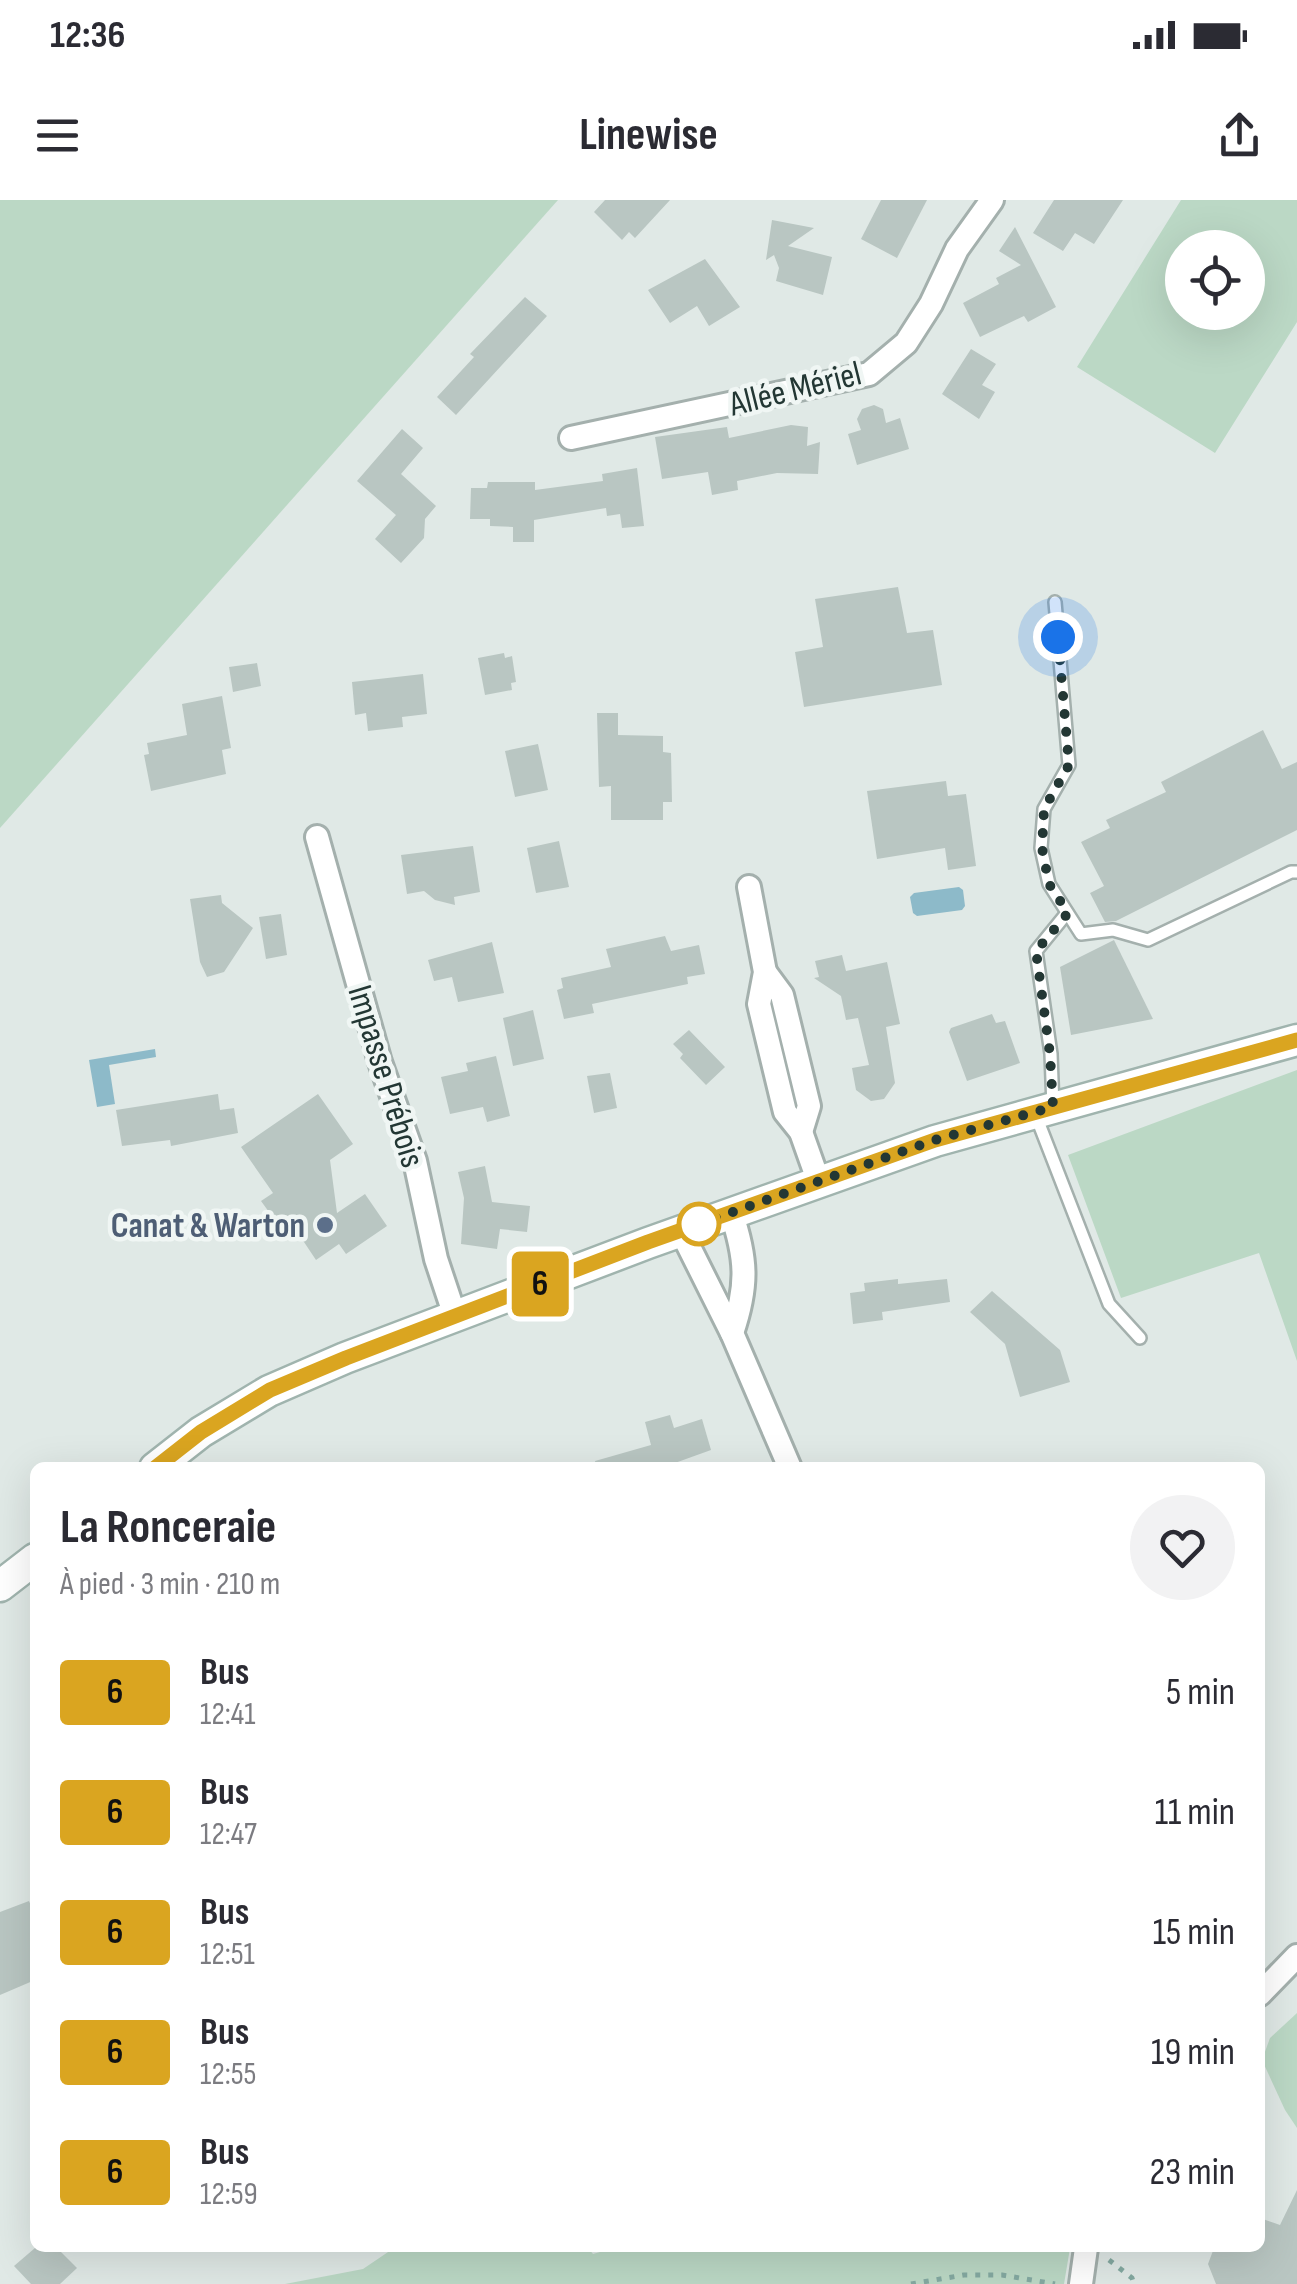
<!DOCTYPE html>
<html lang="fr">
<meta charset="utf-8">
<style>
body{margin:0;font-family:"Sofia Sans Condensed",sans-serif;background:#f2f2f3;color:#2b2b33;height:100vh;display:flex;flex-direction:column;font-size:38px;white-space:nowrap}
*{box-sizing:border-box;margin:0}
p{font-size:32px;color:#7c7c81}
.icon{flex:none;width:55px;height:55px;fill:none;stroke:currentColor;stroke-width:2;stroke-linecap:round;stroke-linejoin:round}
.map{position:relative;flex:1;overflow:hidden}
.side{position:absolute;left:30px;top:1262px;width:1235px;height:790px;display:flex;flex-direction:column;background:#fff;border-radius:15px;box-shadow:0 10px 40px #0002}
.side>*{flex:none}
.badge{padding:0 20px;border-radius:8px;font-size:35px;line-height:65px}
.tools{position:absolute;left:1165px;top:30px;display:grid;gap:20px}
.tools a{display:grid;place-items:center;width:100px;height:100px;border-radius:50%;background:#fff;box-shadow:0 10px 40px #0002;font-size:50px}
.you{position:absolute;width:50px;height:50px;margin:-25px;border:8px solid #fff;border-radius:50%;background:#1a73e8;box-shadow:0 0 0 15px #1a73e833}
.map>.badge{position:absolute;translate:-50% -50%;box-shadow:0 0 0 5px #fff}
.round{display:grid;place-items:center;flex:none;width:105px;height:105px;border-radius:52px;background:#f2f2f3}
.head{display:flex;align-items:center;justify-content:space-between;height:170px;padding:0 30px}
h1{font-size:48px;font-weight:700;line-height:75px}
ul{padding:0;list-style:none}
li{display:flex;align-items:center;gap:30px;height:120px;padding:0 30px}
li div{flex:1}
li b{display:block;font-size:38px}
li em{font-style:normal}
li .badge{min-width:110px;font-weight:700;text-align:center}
.status{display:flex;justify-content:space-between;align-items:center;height:70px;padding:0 50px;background:#fff;direction:ltr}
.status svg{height:28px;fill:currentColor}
header{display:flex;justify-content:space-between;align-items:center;height:130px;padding:0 30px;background:#fff;font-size:45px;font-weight:700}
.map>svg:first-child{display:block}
</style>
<div class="status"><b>12:36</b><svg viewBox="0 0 49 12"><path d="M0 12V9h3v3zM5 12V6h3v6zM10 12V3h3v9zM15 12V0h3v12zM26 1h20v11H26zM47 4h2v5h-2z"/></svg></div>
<header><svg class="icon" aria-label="menu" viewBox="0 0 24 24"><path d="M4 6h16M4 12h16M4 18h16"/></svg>Linewise<svg class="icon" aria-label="share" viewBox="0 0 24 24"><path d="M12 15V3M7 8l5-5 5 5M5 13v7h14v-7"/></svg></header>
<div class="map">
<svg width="1297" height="2084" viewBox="0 0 1297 2084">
<rect width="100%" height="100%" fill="#e0e9e6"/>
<g fill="#bbd8c5" fill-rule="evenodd">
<path d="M0,0H558L0,628Z"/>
<path d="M1181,0H1297V122L1215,253L1077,167ZM1182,48H1248V112H1182Z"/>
<path d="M1297,870V1161L1259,1053L1121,1098L1068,955Z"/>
<path d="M1297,1813V1928L1285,1910L1262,1860L1270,1838Z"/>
<path d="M394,2048H588L593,2054L614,2048H1070L1064,2084H285L363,2069Z"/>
</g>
<g fill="#8dbac9">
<path d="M959,687L963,690L965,706L962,710L917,716L913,713L910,697L914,693Z"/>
<path d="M155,849L156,857L109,865L115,904L97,907L89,860Z"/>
</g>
<g fill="#b9c6c2">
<path d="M605,0H670L635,38L629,32L622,40L594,12Z"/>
<path d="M881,0H927L897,58L861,39Z"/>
<path d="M1054,0H1123L1094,44L1075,33L1063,51L1033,33Z"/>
<path d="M772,20L814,28L788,46L832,57L823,95L776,81L779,68L774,55L766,60Z"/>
<path d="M1015,27L1056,107L1028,122L1024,116L980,137L963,103L999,84L996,78L1021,65L999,51Z"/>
<path d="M705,59L740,107L709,126L697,106L670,123L648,90Z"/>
<path d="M525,97L547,116L456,215L437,197L474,157L470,154Z"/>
<path d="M971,149L996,164L982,185L995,192L979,219L942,194Z"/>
<path d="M874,205L883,209L886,223L900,218L909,249L857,265L848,234L861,230L857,219L862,209Z"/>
<path d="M791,225L808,227L807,246L820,242L818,274L777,273L737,281L738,290L712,295L708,272L662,279L655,237L727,227L729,238Z"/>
<path d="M402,229L423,248L401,274L436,306L425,319L424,338L401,363L375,339L396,315L357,281Z"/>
<path d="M637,268L644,326L622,328L620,314L607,316L606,308L534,320V342H513V327L490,326V319H470L471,288H487L488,282H535V290L603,281L602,274Z"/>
<path d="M898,387L907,433L933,430L942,485L804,507L795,452L823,447L815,399Z"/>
<path d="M504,453L505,458L512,456L516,482L511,483L512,490L485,495L478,458Z"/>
<path d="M257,463L261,486L233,492L229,467Z"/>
<path d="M423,474L427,514L402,517L403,527L368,531L366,513L355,515L352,482Z"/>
<path d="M222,496L231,548L222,550L226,574L151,591L144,555L149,554L147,543L187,535L182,504Z"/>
<path d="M597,513H618V535L663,536V552L671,553L672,602H663V620H611V586L599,587Z"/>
<path d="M1263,530L1282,569L1297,562V630L1116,721L1105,722L1090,693L1104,686L1081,642L1110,628L1106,620L1166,592L1161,582Z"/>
<path d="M538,544L548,590L515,597L505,551Z"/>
<path d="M946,581L948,596L966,594L976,666L948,670L945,648L877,659L867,591Z"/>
<path d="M559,641L569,687L536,693L527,648Z"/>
<path d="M473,646L480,692L454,697L455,705L435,700L424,691L407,694L401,655Z"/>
<path d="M221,695L222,703L253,728L224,772L207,777L200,762L190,699Z"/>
<path d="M281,714L287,755L266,759L259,717Z"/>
<path d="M665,736L671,751L699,745L705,774L687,777L688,784L592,804L594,813L564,819L557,790L563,788L561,778L611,767L606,749Z"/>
<path d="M1114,740L1153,819L1071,835L1060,767Z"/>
<path d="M492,742L504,793L458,802L452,777L434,781L428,760Z"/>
<path d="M842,755L846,771L887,762L900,824L886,827L895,883L884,899L871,901L856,890L852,868L869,865L858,818L846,820L841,796L814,778L819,777L815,761Z"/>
<path d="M533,810L544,859L513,866L503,818Z"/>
<path d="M992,814L996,823L1005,821L1020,863L967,881L949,832L951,828Z"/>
<path d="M689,830L725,867L706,885L680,858L683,854L673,844Z"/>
<path d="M496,856L510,916L487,922L483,907L450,914L441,877L468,871L466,863Z"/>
<path d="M610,873L617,908L594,913L587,876Z"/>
<path d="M218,894L220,910L234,908L238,933L171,946L170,940L122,946L116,910Z"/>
<path d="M318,894L353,944L330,960L337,1013L365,994L387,1026L346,1054L339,1044L316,1060L296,1030L287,1037L261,1001L273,993L241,947Z"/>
<path d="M485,966L492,1002L530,1006L527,1032L500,1029L497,1049L461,1044L464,998L458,972Z"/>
<path d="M898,1079V1084L947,1079L950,1102L882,1112L883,1120L853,1124L850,1093L865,1091L864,1083Z"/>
<path d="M992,1091L1060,1150L1070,1182L1020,1197L1005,1144L970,1112Z"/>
<path d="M670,1215L674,1228L702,1219L711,1250L661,1268H596L595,1261L651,1245L645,1222Z"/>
<path d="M29,1701L35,1715V1780L0,1795V1712Z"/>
<path d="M1297,1990V2084H1216L1208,2064L1214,2048H1260V2018L1280,2025Z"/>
<path d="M35,2048H57L77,2068L60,2084H31L14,2066Z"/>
</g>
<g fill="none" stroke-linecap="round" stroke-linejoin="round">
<defs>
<g id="lane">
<path d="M1055,402L1069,565L1044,609L1041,648L1049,684L1081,734L1113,730L1148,740L1291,672H1297"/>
<path d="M1053,907L1051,854L1036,751L1067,713"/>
<path d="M1036,916L1109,1104L1140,1138"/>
</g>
<g id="street">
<path d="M571,238L869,174L906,143L931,104L957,49L992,0"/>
<path d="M317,637L380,862L415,961L436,1059L455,1116"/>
<path d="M749,687L765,772L759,804L785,912L801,932L818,980"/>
<path d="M765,772L782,795L809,906L801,932"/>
<path d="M731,1012C747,1059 748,1086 732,1133"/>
<path d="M681,1031L732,1133L790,1268"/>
<path d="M1260,1794L1297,1756"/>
<path d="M1081,2084L1086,2048"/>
</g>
<g id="secondary">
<path d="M155,1268L201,1232L269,1191L345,1158L648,1043L935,941L1297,840"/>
<path d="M0,1386L35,1359"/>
</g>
</defs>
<use href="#lane" stroke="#a4b0ad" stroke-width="16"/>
<use href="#street" stroke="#a4b0ad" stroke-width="28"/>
<use href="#secondary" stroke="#a0b4ae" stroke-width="35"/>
<g stroke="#84a9a1" stroke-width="5" stroke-dasharray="5 8" stroke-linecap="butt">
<path d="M1109,2060L1132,2078L1134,2084"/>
<path d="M911,2084L964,2075H1002L1055,2084"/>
</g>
<use href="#lane" stroke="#fff" stroke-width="11"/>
<use href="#street" stroke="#fff" stroke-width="22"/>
<use href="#secondary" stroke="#fff" stroke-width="30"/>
</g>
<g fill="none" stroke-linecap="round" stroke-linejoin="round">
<defs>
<path id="line" d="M155,1268L201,1232L270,1190L346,1158L648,1042L935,940L1297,840"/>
</defs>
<use href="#line" stroke="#fff" stroke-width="22"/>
<use href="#line" stroke="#daa520" stroke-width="15"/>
<path stroke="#233734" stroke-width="10" stroke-dasharray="0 18" d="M699,1024L935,940L1053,907L1050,854L1036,751L1068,713L1049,684L1042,648L1044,609L1069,565L1058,437"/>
</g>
<circle fill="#fff" stroke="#daa520" stroke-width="5" cx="699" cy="1024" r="20"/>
<circle fill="#5c6f8a" stroke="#f0f6f4" stroke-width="4" cx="325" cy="1025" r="10"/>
<g text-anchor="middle" stroke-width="9" stroke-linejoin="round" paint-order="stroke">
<g font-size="35" fill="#233734" stroke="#f0f6f4">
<text transform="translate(795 188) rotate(-14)" y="12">Allée Mériel</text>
<text transform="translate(387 876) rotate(73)" y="12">Impasse Prébois</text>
</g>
<g font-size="35" font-weight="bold" fill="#4e5e75" stroke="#f0f6f4" text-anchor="end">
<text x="305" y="1037">Canat &amp; Warton</text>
</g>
</g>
</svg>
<div class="tools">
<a><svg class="icon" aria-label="locate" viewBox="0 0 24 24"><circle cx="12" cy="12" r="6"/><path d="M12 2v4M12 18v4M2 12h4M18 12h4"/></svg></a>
</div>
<div class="you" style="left:1058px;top:437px"></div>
<b class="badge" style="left:540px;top:1084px;background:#daa520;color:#111">6</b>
<section class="side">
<div class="head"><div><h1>La Ronceraie</h1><p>À pied · 3 min · 210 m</p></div><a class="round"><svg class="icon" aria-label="heart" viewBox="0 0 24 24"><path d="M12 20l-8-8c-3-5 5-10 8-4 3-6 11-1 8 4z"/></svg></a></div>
<ul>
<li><span class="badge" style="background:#daa520;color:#111">6</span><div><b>Bus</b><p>12:41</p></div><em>5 min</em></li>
<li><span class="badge" style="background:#daa520;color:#111">6</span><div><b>Bus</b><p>12:47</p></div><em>11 min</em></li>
<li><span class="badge" style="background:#daa520;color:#111">6</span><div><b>Bus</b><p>12:51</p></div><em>15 min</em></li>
<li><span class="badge" style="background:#daa520;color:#111">6</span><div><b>Bus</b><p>12:55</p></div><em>19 min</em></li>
<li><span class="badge" style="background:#daa520;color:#111">6</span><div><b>Bus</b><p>12:59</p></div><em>23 min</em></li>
</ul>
</section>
</div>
